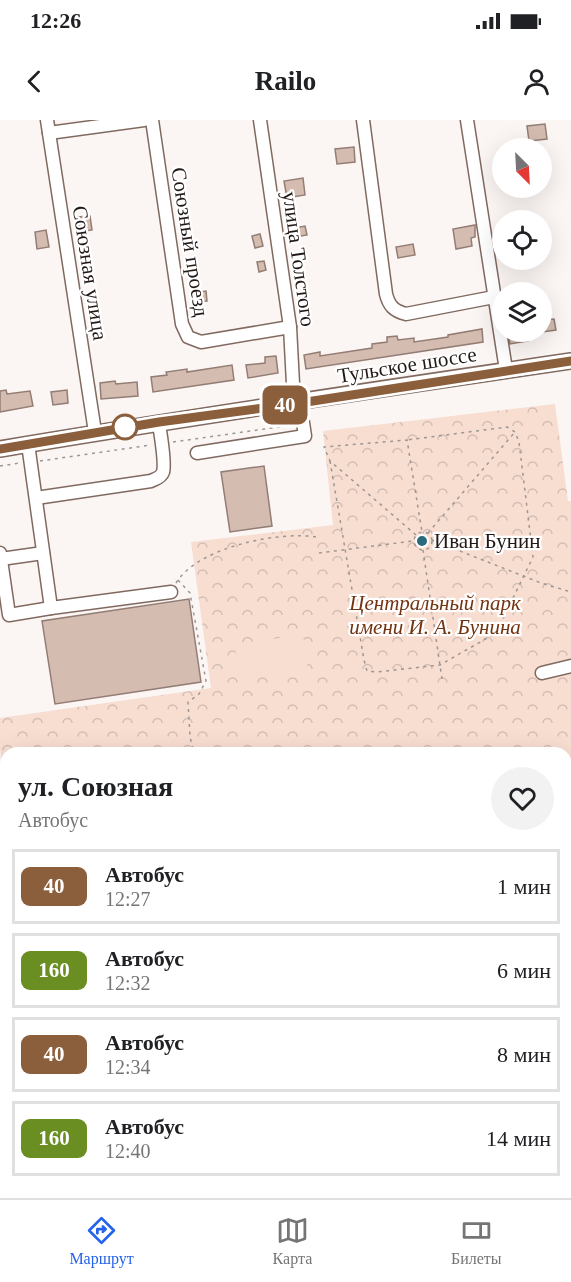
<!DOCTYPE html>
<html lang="ru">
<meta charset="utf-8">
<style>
body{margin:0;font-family:Georgia,serif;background:#f2f2f2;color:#202124;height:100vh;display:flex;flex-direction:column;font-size:22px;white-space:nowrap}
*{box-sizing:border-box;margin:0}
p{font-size:20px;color:#757577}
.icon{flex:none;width:33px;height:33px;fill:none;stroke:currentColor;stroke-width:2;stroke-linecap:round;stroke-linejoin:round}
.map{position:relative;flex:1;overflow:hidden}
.panel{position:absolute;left:0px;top:627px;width:572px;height:452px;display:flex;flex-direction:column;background:#fff;border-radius:18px 18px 0 0;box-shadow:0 6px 24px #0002}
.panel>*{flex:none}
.badge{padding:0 12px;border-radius:9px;font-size:21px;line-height:39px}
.needle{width:39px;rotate:156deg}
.tools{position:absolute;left:492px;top:18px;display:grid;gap:12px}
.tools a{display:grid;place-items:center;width:60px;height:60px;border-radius:50%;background:#fff;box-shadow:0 6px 24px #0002;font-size:30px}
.map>.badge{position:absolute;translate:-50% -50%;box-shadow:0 0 0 3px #fff}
.round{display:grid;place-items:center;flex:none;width:63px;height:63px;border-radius:32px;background:#f2f2f2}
.head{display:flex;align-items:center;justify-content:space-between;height:102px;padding:0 18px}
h1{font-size:28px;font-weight:700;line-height:45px}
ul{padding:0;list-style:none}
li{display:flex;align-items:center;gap:18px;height:75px;margin:0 12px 9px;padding:0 6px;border:3px solid #e0e0e0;border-radius:0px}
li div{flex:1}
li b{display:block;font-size:22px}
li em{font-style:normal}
li .badge{min-width:66px;font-weight:700;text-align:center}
.status{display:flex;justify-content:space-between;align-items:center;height:42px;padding:0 30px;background:#fff;direction:ltr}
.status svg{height:16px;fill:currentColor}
header{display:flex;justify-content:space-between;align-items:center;height:78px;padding:0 18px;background:#fff;font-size:27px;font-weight:700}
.dock{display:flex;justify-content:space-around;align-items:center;height:84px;border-top:2px solid #e0e0e0;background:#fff;font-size:16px;color:#757577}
.dock a{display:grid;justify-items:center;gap:3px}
.dock .current{color:#2563eb}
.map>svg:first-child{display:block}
</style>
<div class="status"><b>12:26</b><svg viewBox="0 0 49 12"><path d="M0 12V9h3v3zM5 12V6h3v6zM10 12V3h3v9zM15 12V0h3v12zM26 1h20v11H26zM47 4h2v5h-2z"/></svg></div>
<header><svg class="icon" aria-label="back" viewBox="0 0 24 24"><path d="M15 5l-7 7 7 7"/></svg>Railo<svg class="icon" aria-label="person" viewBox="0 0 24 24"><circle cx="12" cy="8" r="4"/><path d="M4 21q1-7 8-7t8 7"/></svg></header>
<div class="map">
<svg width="571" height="1078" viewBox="0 0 571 1078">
<defs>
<pattern id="park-crowns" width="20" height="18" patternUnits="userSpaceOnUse" patternTransform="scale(1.5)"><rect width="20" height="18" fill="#f8ddd1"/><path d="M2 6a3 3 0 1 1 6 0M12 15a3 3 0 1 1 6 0" fill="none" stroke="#d4bdb3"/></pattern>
</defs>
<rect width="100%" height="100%" fill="#fbf6f4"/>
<path fill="url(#park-crowns)" d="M555,284L568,381H571V728H566V633H6V671L0,629V598L211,568L191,422L333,405L323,311Z"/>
<path fill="#f8ddd1" d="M303,515L308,551L239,560L235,524Z"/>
<g fill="#d4bcb1" stroke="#937d74" stroke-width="1.5">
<path d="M545,4L547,19L529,21L527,6Z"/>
<path d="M354,27L355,42L337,44L335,29Z"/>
<path d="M303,58L305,75L287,78L284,61Z"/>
<path d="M90,96L92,110L80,112L78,97Z"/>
<path d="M475,105V117L471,118L472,126L456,129L453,109Z"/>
<path d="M305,106L307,115L290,118L288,109Z"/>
<path d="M46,110L49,127L37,129L35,112Z"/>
<path d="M260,114L263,126L255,128L252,116Z"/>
<path d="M413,124L415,135L398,138L396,127Z"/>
<path d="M264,141L266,150L259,152L257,142Z"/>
<path d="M206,171L207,181L194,182L193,173Z"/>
<path d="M554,199L556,210L542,212V200Z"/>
<path d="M482,209L483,222L306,249L304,235L320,232V236L372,228V224L387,222V217L397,216L398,220L414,218V222L448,217V215Z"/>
<path d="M508,212H527L528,221L510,224Z"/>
<path d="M276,236L278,253L248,258L246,245L265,243V237Z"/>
<path d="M232,245L234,260L153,272L151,257L167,255L166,252L187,249V252Z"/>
<path d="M115,261L116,264L137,262L138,276L101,279L100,263Z"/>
<path d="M6,270L7,274L30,271L33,286L0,292V271Z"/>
<path d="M67,270L68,283L53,285L51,272Z"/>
<path d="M264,346L272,406L230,412L221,352Z"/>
<path d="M189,479L201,562L55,584L42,501Z"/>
</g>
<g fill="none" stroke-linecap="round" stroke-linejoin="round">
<defs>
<g id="minor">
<path d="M47,0L95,312"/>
<path d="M152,0L182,204L188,217L201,222L290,207"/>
<path d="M260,0L290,207L294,283"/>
<path d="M363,0L386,174C389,186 394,191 406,194L494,177"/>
<path d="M467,0L506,250"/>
<path d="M49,13L144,0"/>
<path d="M197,333L305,316L300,283"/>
<path d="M36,378L151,361C155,359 161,358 163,352C166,342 160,314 159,302"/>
<path d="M0,433L9,495L51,488L28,324"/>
<path d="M1,439L43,433"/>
<path d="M51,488L171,472"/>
<path d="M542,553L571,546"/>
<path d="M566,735L571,732"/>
<path d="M0,849H6"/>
<path d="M271,1072L275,1078"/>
<path d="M333,1072L337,1078"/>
<path d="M370,1072L374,1078"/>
</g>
<path id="major" d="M0,329C190,297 380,269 571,241"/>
</defs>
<use href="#minor" stroke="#806a60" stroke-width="15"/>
<use href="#major" stroke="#806a60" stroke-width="18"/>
<g stroke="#9d9694" stroke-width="1.5" stroke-dasharray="3 4.5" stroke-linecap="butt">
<path d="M173,322L293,305"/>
<path d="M40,341L151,325"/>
<path d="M330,341L364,540L367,551L377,552L440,545L496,513L533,437L519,322L515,312L507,307L407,320"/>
<path d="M0,346L20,343"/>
<circle cx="423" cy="421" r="9"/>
<path d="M428,413L515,312"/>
<path d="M416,415L330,341L324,327L407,320L422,412"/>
<path d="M432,420L541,463L571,472"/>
<path d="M423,430L442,559"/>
<path d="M319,433L413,421"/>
<path d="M178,460L190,473L206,561L199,574L188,582L190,617L194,633"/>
<path d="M176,463C198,427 278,411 318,417"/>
<path d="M566,749L571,748"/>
<path d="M566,754L571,750"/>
<path d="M0,818L6,817"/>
<path d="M566,951L571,949"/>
<path d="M566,988L571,991"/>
<path d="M566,996H571"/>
<path d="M291,1072L295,1078"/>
<path d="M501,1072L504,1078"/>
<path d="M560,1072L563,1078"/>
<path d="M439,1078L450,1072"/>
</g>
<use href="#minor" stroke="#fff" stroke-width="12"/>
<use href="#major" stroke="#fff" stroke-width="15"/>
</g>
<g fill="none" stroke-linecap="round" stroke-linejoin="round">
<defs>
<path id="line" d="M0,329L159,302L300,283L571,241"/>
</defs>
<use href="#line" stroke="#fff" stroke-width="14"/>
<use href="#line" stroke="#8b5e3c" stroke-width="9"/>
</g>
<circle fill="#fff" stroke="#8b5e3c" stroke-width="3" cx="125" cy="307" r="12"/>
<circle fill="#276b7c" stroke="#fff" stroke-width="2" cx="422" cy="421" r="6"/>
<g text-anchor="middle" stroke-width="4.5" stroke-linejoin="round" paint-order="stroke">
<g font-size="21" fill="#221916" stroke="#fff">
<text transform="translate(190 122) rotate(81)" y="7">Союзный проезд</text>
<text transform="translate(299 139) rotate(82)" y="7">улица Толстого</text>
<text transform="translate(90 153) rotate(81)" y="7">Союзная улица</text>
<text transform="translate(407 245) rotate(-9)" y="7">Тульское шоссе</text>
</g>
<g font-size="21" fill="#221916" stroke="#fff" text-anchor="start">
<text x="434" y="428">Иван Бунин</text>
</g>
<g font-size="21" font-style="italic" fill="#733310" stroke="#fff">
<text x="435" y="490">Центральный парк<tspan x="435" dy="24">имени И. А. Бунина</tspan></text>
</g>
</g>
</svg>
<div class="tools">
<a><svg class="needle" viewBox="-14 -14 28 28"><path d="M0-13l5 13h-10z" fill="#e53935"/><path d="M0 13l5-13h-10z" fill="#757577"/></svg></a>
<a><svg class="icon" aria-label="locate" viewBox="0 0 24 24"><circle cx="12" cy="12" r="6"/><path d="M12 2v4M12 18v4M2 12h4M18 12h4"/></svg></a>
<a><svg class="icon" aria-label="layers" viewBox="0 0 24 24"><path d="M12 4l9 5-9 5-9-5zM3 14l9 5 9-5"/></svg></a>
</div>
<b class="badge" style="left:285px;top:285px;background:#8b5e3c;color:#fff">40</b>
<section class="panel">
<div class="head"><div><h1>ул. Союзная</h1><p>Автобус</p></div><a class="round"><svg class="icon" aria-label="heart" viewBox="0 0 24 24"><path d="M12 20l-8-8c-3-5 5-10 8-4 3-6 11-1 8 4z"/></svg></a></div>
<ul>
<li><span class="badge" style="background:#8b5e3c;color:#fff">40</span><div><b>Автобус</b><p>12:27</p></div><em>1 мин</em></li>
<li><span class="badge" style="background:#6b8e23;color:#fff">160</span><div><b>Автобус</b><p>12:32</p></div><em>6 мин</em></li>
<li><span class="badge" style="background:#8b5e3c;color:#fff">40</span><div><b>Автобус</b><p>12:34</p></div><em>8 мин</em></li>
<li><span class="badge" style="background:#6b8e23;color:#fff">160</span><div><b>Автобус</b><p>12:40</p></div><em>14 мин</em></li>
</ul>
</section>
</div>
<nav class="dock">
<a class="current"><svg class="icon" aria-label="directions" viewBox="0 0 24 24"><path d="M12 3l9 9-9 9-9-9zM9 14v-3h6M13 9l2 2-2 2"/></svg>Маршрут</a>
<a><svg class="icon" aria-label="map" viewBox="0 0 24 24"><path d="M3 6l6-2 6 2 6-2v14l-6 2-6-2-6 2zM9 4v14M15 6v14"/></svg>Карта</a>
<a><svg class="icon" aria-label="tickets" viewBox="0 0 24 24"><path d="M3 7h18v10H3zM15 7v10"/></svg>Билеты</a>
</nav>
